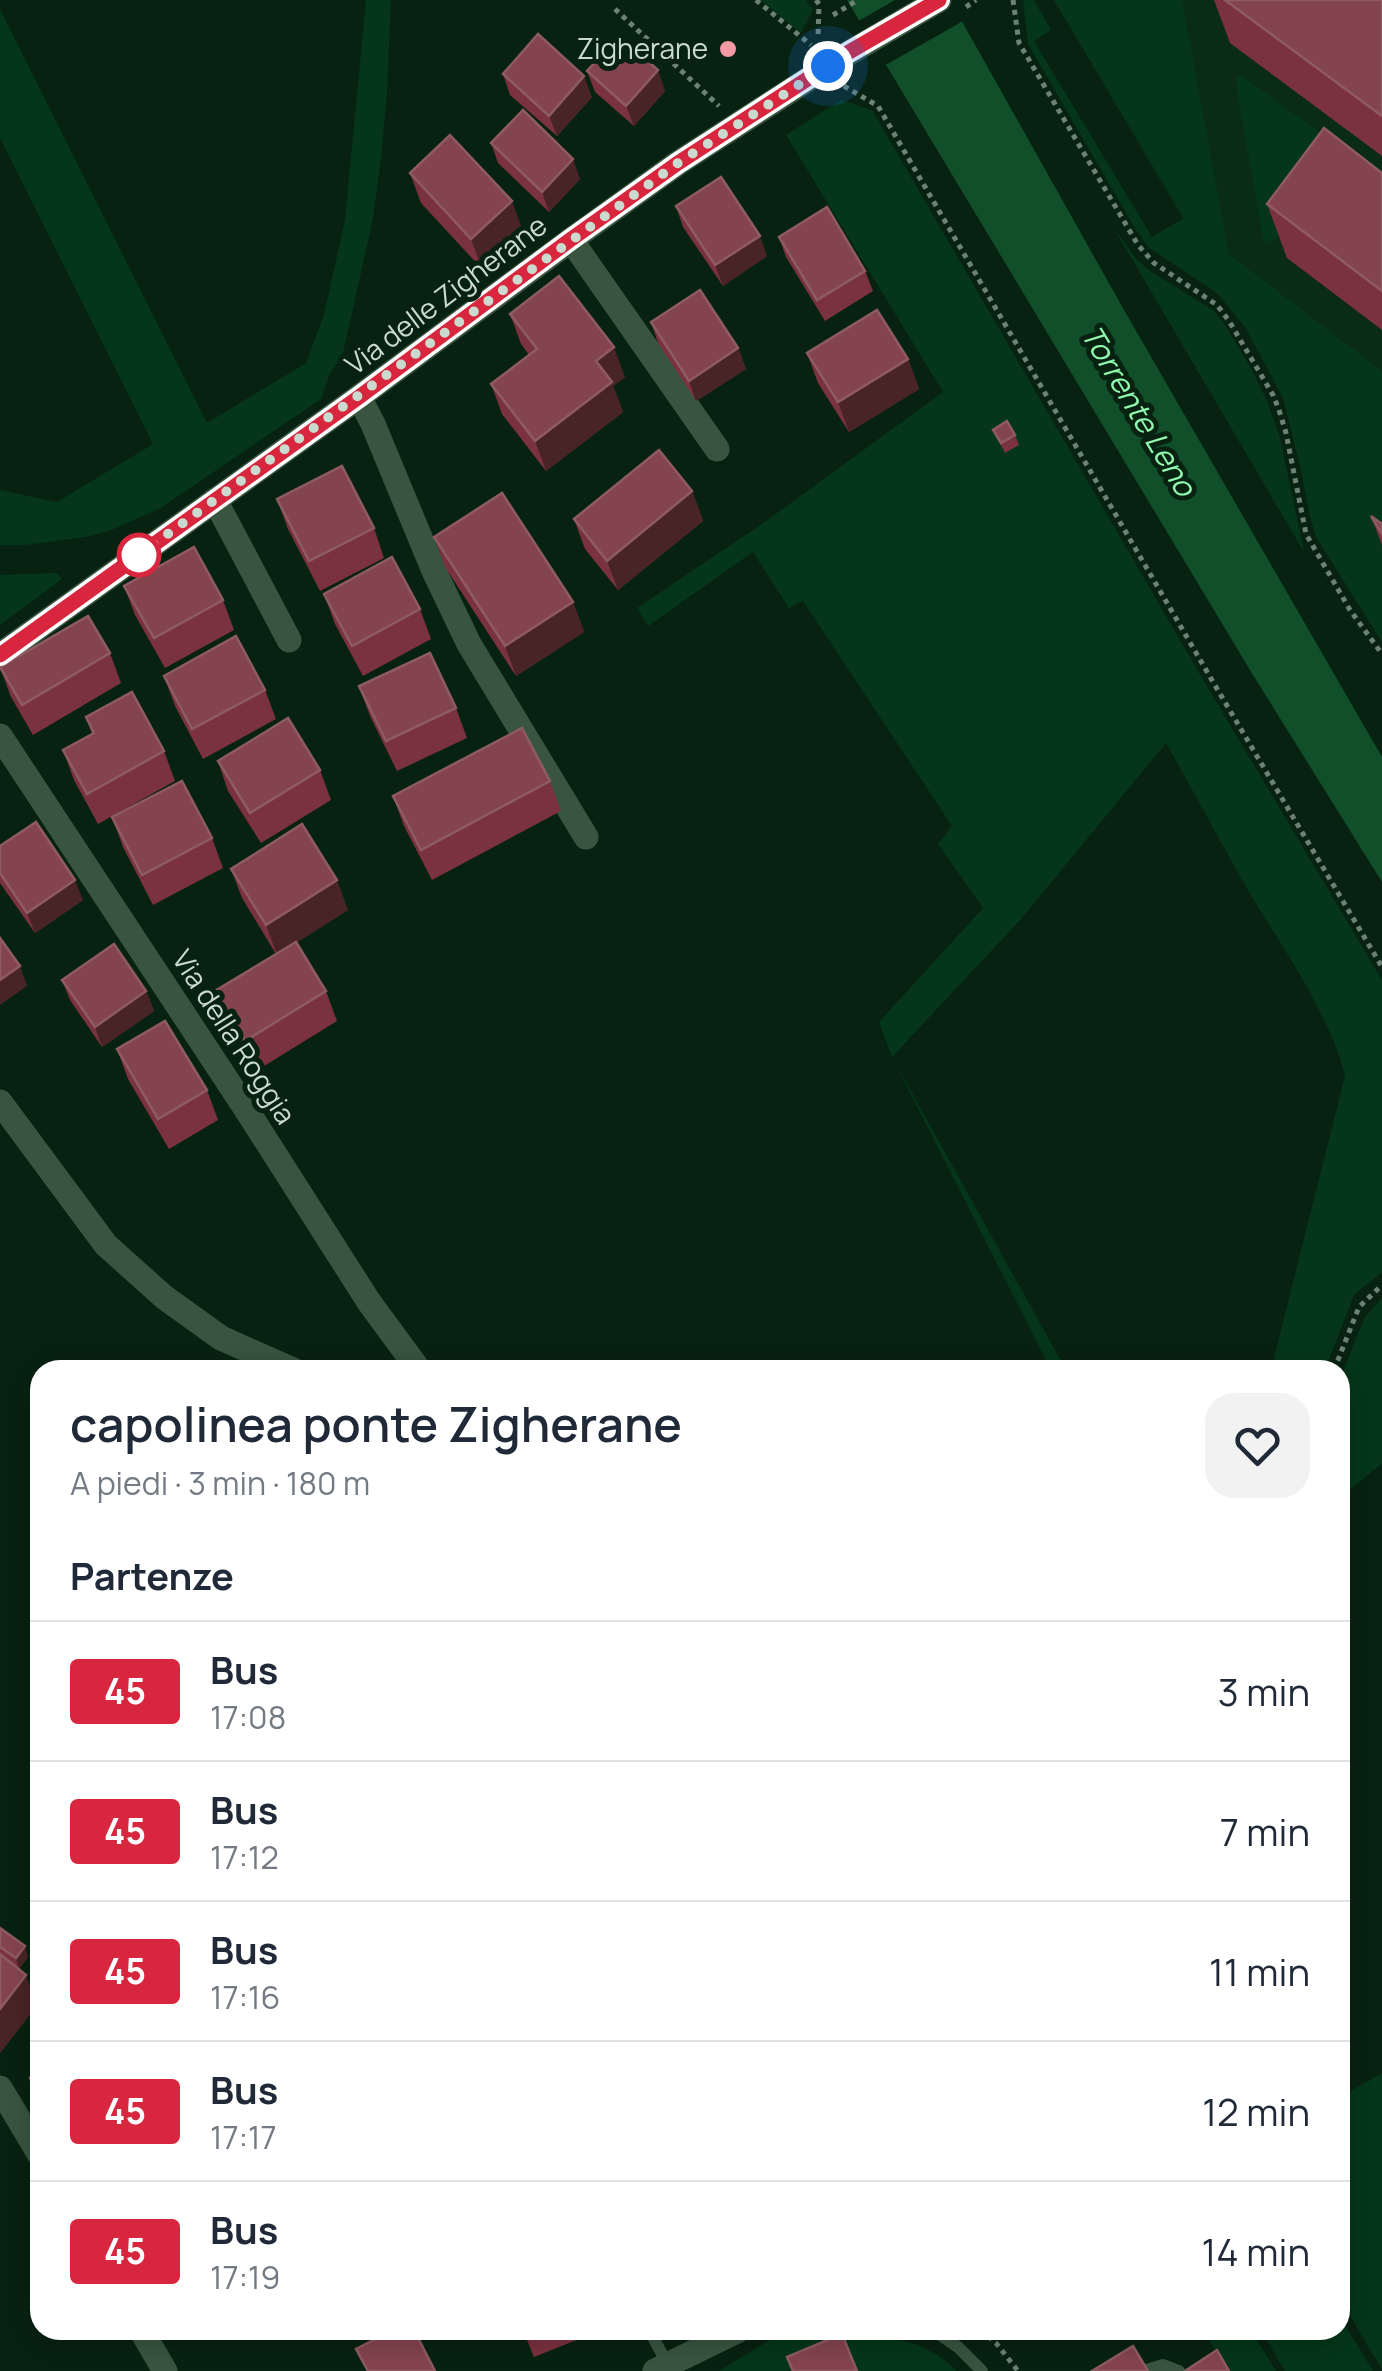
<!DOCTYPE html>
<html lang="it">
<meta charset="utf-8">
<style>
body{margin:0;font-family:Manrope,sans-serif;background:#f2f2f3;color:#1f2937;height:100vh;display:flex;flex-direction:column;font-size:38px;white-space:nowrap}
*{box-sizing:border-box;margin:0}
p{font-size:32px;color:#747a83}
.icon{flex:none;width:55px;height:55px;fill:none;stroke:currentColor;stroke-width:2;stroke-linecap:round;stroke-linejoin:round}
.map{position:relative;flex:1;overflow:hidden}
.sheet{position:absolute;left:30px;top:1360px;width:1320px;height:980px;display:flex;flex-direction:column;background:#fff;border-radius:30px;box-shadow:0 5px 25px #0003}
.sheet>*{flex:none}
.badge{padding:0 20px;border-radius:8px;font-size:35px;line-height:65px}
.you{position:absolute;width:50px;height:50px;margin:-25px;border:8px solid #fff;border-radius:50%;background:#1a73e8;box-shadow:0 0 0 15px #1a73e833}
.map>.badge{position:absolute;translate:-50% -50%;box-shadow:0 0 0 5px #fff}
h2{padding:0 40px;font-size:38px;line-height:90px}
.round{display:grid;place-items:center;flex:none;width:105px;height:105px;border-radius:30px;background:#f2f2f3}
.head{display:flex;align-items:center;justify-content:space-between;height:170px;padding:0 40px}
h1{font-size:48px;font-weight:600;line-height:75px}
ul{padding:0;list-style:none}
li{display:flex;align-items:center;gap:30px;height:140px;padding:0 40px;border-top:2px solid #e0e1e3}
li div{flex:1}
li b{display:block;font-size:38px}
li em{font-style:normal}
li .badge{min-width:110px;font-weight:700;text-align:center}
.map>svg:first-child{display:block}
</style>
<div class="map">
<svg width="1382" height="2371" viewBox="0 0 1382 2371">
<rect width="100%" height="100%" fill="#082211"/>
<path fill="#0a2b16" d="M1054,0H1266L1382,156V212L1287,258L1382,330V558Z"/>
<g fill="#053619">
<path d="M366,0H391L387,92L381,159L373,219L343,353L329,376L321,399L159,509L111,530L86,537L25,545H0V490L57,502L153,444L0,138V9L207,423L306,363L324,315L345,220Z"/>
<path d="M761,0H806L813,10L801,33Z"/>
<path d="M1023,0H1034L1051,30L1034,41L1152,237L1184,218L1054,0H1182L1229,254L1382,371V642L1316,537L1310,517L1301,470L1283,398L1245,327L1217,293L1148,247L1134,227L1028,44Z"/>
<path d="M1240,75L1329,139L1332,165L1271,244L1265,242L1262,234L1237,90L1236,78Z"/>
<path d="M841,100L872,110L1202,678L1382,980V1272L1354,1295L1325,1370H1271L1345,1076C1329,1011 1279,943 1245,885C1218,838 1193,790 1166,743L1021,919L892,1057L1066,1370H1051L892,1057L879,1022L983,908L938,844L952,826L803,601L789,608L753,552L648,626L637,608L762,524L943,392L786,135Z"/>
<path d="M1112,225L1136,259L1150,271L1213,310L1223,322L1252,370L1268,403L1280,438L1304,552Z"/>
<path d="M57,573L62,579L0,625V575Z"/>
<path d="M1382,1298V1463L1340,1498V1378L1365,1317Z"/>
<path d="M1382,2073V2369L1340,2299V2097Z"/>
<path d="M1340,2317L1373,2371H1285L1261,2330H1340Z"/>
<path d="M786,2330H889L895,2340C917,2341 942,2356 957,2371H719Z"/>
<path d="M1203,2330H1251L1276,2371H1228Z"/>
</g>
<path fill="#104f29" d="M847,0H950L1124,310L1382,757V882L1253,675Z"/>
<path fill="#082211" d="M895,0H955L965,20L882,67L855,23Z"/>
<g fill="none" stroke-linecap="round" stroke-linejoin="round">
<g stroke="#6d8273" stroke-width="5" stroke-dasharray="5 5" stroke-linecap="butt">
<path d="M756,0L811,45"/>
<path d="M816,0L819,4L818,39"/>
<path d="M1013,0L1019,43L1138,245L1154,263L1217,305L1229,321L1273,395L1279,410L1286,433L1306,534L1350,610L1382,654"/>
<path d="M966,7L976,0"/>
<path d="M615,9L719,106"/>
<path d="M833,15L858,0"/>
<path d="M844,86L878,106L1213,682L1382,967"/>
<path d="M1334,1370L1359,1307L1382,1285"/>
<path d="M980,2330L996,2343L1018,2371"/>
</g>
<g stroke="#38553f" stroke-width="12">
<path d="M649,2330L668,2365"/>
<path d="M933,2330L958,2347L982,2371"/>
<path d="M1143,2371L1163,2365L1179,2371"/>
</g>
<g stroke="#38553f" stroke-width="25">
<path d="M571,240L717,449"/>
<path d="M359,397L373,424L434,571L469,644L586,837"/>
<path d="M215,500L289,640"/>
<path d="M0,655L359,397L571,240L678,163L849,53L939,0"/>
<path d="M0,736L246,1109L369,1302L419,1370"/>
<path d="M0,1102L106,1245L164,1297L221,1338L293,1370"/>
<path d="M0,2088L40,2155"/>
<path d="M141,2330L165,2371"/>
<path d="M655,2371L739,2330"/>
</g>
</g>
<g fill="#7b323f">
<path d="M1214,0H1382V156L1230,43Z"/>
<path d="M587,71L665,91L634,126L595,92Z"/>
<path d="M503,74L592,97L557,136L510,95Z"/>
<path d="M491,143L580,179L549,212L498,163Z"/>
<path d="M410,173L523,231L482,269L421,203Z"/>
<path d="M1382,173V330L1287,258L1267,204Z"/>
<path d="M676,206L767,256L723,286L683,227Z"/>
<path d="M779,237L865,271L873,291L825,321L786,257Z"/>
<path d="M510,314L625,377L613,386L623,412L546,471L502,414L491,384L529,355L521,344Z"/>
<path d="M651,322L738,348L746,369L696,401L658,343Z"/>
<path d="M807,353L908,359L919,389L849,432L818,383Z"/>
<path d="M993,430L1015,435L1019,445L1005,453Z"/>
<path d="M692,491L703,521L618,590L585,549L574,519Z"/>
<path d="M277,499L374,528L384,558L320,591L288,529Z"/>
<path d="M1371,516L1382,524V545Z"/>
<path d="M434,537L573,602L584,632L516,676L445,567Z"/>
<path d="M124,586L223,600L234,630L165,668L135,615Z"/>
<path d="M324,594L420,609L431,639L363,676L335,624Z"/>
<path d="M110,653L121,683L33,735L11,697L0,667Z"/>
<path d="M164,676L265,690L276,719L203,759L175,706Z"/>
<path d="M359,686L456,708L467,738L397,771L370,716Z"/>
<path d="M86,717L164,751L175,781L98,824L74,780L63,750L92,734Z"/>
<path d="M218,761L320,770L331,800L261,843L228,791Z"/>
<path d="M550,781L561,811L432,880L404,826L393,796Z"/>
<path d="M112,817L212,838L223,868L153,905L123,847Z"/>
<path d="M0,846L83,900L35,933L0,883Z"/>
<path d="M231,869L348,910L297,942L326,991L337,1021L256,1071L226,1021L215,991L276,954L242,898Z"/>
<path d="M62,980L146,991L154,1011L102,1047L70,1000Z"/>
<path d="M117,1049L207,1090L218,1120L169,1149L128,1079Z"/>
<path d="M0,1928L28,1957L19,1969L37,2005L0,2053Z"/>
<path d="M40,2072V2107L30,2078Z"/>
<path d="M523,2330H593L594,2333L534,2357Z"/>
</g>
<g fill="#492426">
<path d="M658,70L665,91L634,126L626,106Z"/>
<path d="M584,76L592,97L557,136L549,116Z"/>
<path d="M573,159L580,179L549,212L542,192Z"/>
<path d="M512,201L523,231L482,269L471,239Z"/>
<path d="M760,236L767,256L723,286L715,265Z"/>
<path d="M614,347L625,377L613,386L623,412L546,471L535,441L596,361Z"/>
<path d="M738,348L746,369L696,401L689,381Z"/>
<path d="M908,359L919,389L849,432L838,402Z"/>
<path d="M692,491L703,521L618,590L607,561Z"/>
<path d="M573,602L584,632L516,676L505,646Z"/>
<path d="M75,880L83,900L35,933L27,913Z"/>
<path d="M337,880L348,910L277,955L266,925Z"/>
<path d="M20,966L27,986L0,1005V980Z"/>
<path d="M146,991L154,1011L102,1047L95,1027Z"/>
<path d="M25,1946L28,1957L19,1969L16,1958Z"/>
<path d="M26,1975L37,2005L0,2053V2009Z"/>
</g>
<g fill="#84444e" stroke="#8f5b62" stroke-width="2.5">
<path d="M1225,0H1382V116Z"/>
<path d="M538,34L584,76L549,116L503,74Z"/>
<path d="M620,36L658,70L626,106L587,71Z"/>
<path d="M523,110L573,159L542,192L491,143Z"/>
<path d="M1324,128L1382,173V291L1267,204Z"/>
<path d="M450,135L512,201L471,239L410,173Z"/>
<path d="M721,177L760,236L715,265L676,206Z"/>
<path d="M827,207L865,271L817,300L779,237Z"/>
<path d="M559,276L614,347L596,361L612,382L535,441L491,384L537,349L510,314Z"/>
<path d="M700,290L738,348L689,381L651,322Z"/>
<path d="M877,310L908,359L838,402L807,353Z"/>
<path d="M1007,421L1015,435L1001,443L993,430Z"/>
<path d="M659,450L692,491L607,561L574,519Z"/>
<path d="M342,466L374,528L309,561L277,499Z"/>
<path d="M502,493L573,602L505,646L434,537Z"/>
<path d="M1371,516L1382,524V534Z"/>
<path d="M194,547L223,600L154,638L124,586Z"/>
<path d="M392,557L420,609L352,646L324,594Z"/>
<path d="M88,616L110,653L22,705L0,667Z"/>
<path d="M236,636L265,690L192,729L164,676Z"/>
<path d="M430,653L456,708L386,741L359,686Z"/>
<path d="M132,692L164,751L87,794L63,750L94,733L86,717Z"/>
<path d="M288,718L320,770L250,813L218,761Z"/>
<path d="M522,728L550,781L421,850L393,796Z"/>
<path d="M182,781L212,838L142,875L112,817Z"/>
<path d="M36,822L75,880L27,913L0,873V846Z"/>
<path d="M302,824L337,880L266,925L231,869Z"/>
<path d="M0,938L20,966L0,980Z"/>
<path d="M296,942L326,991L245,1041L215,991Z"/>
<path d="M114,944L146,991L95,1027L62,980Z"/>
<path d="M165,1021L207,1090L158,1119L117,1049Z"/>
<path d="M0,1928L25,1946L16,1958L0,1947Z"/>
<path d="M0,1954L26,1975L0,2009Z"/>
<path d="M40,2072V2096L30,2078Z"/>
<path d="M393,2330H414L435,2371H368L356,2349Z"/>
<path d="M524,2330H544L527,2337Z"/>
<path d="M842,2334L857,2371H793L787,2357Z"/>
<path d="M1133,2346L1148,2371H1092Z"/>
<path d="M1217,2350L1229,2371H1185Z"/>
</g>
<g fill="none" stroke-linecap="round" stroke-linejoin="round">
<defs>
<path id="line" d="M0,655L359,397L570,240L678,163L849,52L939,0"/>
</defs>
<use href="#line" stroke="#fff" stroke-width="22"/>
<use href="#line" stroke="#d7263d" stroke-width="15"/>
<path stroke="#cbdace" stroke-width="10" stroke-dasharray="0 18" d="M139,555L678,163L828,66"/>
</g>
<circle fill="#f49aa4" stroke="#082211" stroke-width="4" cx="728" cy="49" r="10"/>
<circle fill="#fff" stroke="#d7263d" stroke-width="5" cx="139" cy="555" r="20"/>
<g text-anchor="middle" stroke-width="10" stroke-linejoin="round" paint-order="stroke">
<g font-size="28" fill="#cbdace" stroke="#082211" text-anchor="end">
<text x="708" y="59">Zigherane</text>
</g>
<g font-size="28" fill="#cbdace" stroke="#082211">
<text transform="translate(446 295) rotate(-37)" y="10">Via delle Zigherane</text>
<text transform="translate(234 1037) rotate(57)" y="10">Via della Roggia</text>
</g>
<g font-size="30" font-style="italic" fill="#91fab0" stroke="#082211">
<text transform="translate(1138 411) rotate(59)" y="10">Torrente Leno</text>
</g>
</g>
</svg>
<div class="you" style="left:828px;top:66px"></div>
<section class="sheet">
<div class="head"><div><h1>capolinea ponte Zigherane</h1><p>A piedi · 3 min · 180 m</p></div><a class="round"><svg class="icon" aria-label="heart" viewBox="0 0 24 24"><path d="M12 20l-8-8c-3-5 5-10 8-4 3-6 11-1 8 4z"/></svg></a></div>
<h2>Partenze</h2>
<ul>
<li><span class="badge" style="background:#d7263d;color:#fff">45</span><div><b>Bus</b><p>17:08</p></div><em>3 min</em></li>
<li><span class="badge" style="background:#d7263d;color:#fff">45</span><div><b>Bus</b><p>17:12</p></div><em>7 min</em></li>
<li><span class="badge" style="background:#d7263d;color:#fff">45</span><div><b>Bus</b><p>17:16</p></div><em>11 min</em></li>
<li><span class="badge" style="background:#d7263d;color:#fff">45</span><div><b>Bus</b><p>17:17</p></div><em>12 min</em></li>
<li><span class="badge" style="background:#d7263d;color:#fff">45</span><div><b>Bus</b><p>17:19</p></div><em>14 min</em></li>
</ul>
</section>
</div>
